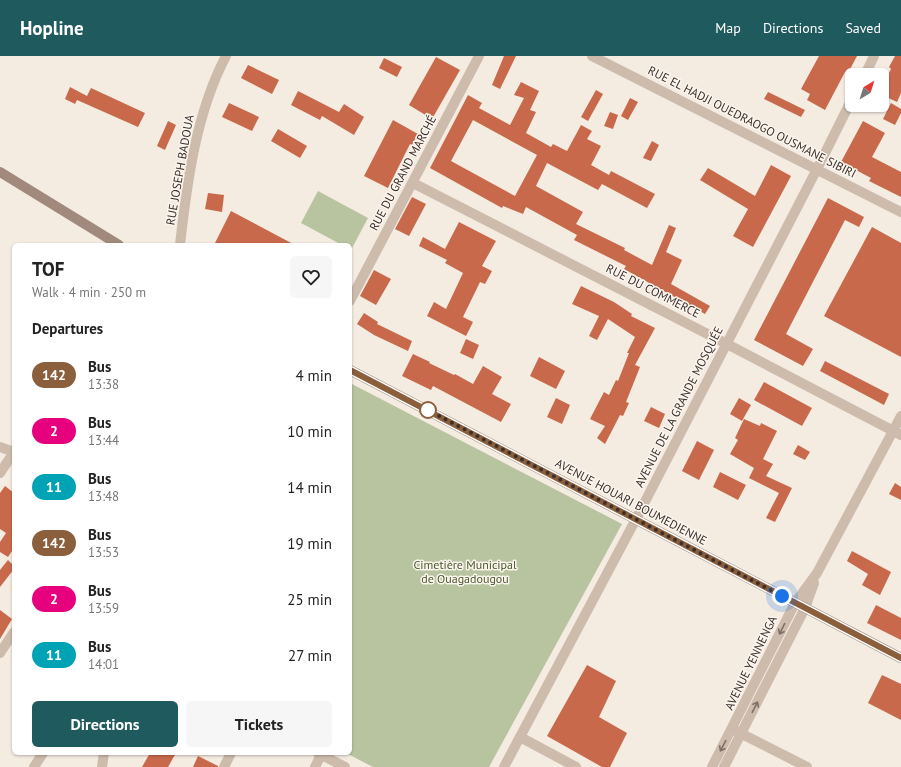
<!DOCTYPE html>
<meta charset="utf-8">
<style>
body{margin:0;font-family:"PT Sans",sans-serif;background:#f6f6f6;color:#222;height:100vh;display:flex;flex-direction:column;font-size:15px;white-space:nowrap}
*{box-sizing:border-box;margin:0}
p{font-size:13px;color:#767676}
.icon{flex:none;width:22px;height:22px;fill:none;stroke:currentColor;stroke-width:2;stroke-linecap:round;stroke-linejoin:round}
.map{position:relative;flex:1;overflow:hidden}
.panel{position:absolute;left:12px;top:187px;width:340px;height:512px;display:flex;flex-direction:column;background:#fff;border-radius:6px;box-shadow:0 1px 3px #0004}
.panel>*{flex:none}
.badge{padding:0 8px;border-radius:13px;font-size:14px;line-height:26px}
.needle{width:26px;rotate:38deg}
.controls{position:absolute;left:845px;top:12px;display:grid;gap:8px}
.controls a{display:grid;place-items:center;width:44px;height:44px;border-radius:6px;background:#fff;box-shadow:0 1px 3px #0004;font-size:20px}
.you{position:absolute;width:20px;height:20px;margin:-10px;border:3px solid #fff;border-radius:50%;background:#1a73e8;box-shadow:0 0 0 6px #1a73e833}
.map>.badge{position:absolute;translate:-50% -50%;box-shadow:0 0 0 2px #fff}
h2{padding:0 20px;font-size:15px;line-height:36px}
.round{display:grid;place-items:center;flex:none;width:42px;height:42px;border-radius:6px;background:#f6f6f6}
.head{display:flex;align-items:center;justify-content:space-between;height:68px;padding:0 20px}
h1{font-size:19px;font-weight:800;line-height:30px}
.cta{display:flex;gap:8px;margin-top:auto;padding:8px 20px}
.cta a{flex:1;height:46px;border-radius:6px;background:#1f5a5e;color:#fff;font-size:16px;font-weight:800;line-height:46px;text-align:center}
.cta a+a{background:#f6f6f6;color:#222}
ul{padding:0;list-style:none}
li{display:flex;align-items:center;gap:12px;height:56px;padding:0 20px}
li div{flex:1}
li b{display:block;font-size:15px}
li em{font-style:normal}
li .badge{min-width:44px;font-weight:700;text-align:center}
header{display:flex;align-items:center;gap:24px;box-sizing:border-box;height:56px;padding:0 20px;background:#1f5a5e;color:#fff}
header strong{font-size:19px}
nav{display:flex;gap:22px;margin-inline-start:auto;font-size:14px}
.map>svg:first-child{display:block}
</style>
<header>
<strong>Hopline</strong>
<nav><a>Map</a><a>Directions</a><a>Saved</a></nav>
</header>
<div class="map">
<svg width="901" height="711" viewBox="0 0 901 711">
<rect width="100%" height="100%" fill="#f4ebe1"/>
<g fill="#b8c4a0">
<path d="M318,135L368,162L351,194L350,189H342L301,167Z"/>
<path d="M350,327L622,468L489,711H373L346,697H350Z"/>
</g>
<g fill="#c8694b" fill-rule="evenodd">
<path d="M504,0H516L500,33L492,29Z"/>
<path d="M819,0H857L848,17L845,16L825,54L807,44L810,38L801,33Z"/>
<path d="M895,0H901V37L897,46L882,39V31L891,13L889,11Z"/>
<path d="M436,1L460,14L432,63L409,49Z"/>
<path d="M384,2L402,11L397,21L379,12Z"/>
<path d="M248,9L279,24L272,38L241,22Z"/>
<path d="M521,26L539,35L530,54L536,56L526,77L551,91L553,88L567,95L581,69L592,75L587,83L601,90L591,109L609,119L611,115L655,138L647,152L602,128L598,134L547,107L536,130L583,156L576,168L625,192L624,194L652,209L669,169L676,172L666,196L682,204L671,228L710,250L705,258L624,213L626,210L574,184L577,179L526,151L523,158L503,150L502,152L430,112L468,39L482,47L479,52L510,69L524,42L514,39ZM473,64L537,99L515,140L451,105Z"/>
<path d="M70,31L87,40L91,32L145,57L138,71L77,44L75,48L65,43Z"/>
<path d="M596,34L603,38L588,65L581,61Z"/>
<path d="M298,35L339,56L344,48L364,61L354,79L322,60L320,64L291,49Z"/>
<path d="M768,36L805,54L801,61L764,43Z"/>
<path d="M630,42L638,46L628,64L621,60Z"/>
<path d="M229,47L259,61L252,75L222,61Z"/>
<path d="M891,47L901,53V57L895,69L883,63Z"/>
<path d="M610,56L618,59L613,73L604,70Z"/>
<path d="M393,64L418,78L412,89L410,88L388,132L364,120Z"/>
<path d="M168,65L176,69L165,94L157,90Z"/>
<path d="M863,65L885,77L872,101L901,116V141L869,125L871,122L841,106Z"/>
<path d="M278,73L307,90L300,102L271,85Z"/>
<path d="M652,85L659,89L651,105L643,102Z"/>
<path d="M771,109L791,120L753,191L733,180L748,153L700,124L708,112L755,140Z"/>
<path d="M208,137L224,139L222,156L205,153Z"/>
<path d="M412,141L426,148L409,180L395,173Z"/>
<path d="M828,142L864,161L859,171L845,164L786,278L813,293L803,310L754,284Z"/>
<path d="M231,155L295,189H220L215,187Z"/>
<path d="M459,166L496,185L482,210L492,215L485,228L480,226L463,261L473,266L466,280L427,260L434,246L446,253L463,217L445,207L447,204L419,190L423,181L445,193Z"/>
<path d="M872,171L901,187V301L824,260Z"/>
<path d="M374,214L391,223L376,249L360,240Z"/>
<path d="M581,230L614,246L632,258L631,260L655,272L635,309L640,311L626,346L629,347L623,360L620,359L605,388L597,382L605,370L590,363L604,336L609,339L616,324L618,325L629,297H627L635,281L608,263L597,284L589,280L599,260L572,248Z"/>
<path d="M364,257L378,266L377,268L412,285L408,295L374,279L357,268Z"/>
<path d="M466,283L479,289L473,303L460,297Z"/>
<path d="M413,298L430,306L429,307L454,319L455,318L473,328L483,310L502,321L492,338L511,348L501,366L433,330L431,334L402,320Z"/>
<path d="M539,301L565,315L556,333L530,320Z"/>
<path d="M825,305L889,338L884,349L820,315Z"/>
<path d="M764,326L812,352L802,370L754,344Z"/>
<path d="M556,342L570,349L562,368L547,361Z"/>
<path d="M739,342L751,349L742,365L730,358Z"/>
<path d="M651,351L665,358L659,372L644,365Z"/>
<path d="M744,363L760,370L761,367L777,375L763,403L773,408L766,420L792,432L775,466L766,462L779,437L749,422L754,412L730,398L738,384L735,382Z"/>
<path d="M697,385L714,394L699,424L682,415Z"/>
<path d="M798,389L810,396L805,404L793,398Z"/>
<path d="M720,416L746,429L738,444L713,431Z"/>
<path d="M895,427L901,431V444L889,438Z"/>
<path d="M5,430L14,437V492L8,501L0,496V486L6,477L0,473V437Z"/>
<path d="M852,495L891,516L880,539L862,529L868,518L847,505Z"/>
<path d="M8,504L14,510V513L0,531V514Z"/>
<path d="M876,549L901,562V584L867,567Z"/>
<path d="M0,554L12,563L0,583Z"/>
<path d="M587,609L616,625L599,661L627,677L610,711H602L547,680Z"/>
<path d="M882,619L901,628V664L868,647Z"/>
<path d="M150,697H176L168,711H142Z"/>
<path d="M198,700L218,710V711H193Z"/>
</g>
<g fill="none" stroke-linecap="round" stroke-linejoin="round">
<g stroke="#cdbbac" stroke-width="10">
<path d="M592,0L901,156"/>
<path d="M865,19L874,0"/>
<path d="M413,127L727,288L901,379"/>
<path d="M180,189C187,126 196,57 226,0"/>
<path d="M350,245L479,0"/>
<path d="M0,391L14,396"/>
<path d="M0,417L14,396"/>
<path d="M0,597L14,576"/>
<path d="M736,675L807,711"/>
<path d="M520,681L576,711"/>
<path d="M318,697L345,711"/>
<path d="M34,711L43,697"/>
<path d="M102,711L104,697"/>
<path d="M224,711L231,697"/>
<path d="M315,711L321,699"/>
<path d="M504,711L636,463L817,113L852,43"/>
<path d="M712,711L795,547L817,517L901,360"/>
<path d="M724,711L805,552L814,527"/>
</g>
<g stroke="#a18a7d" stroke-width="10">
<path d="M0,116L119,189"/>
<path d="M350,314L901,602"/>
</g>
</g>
<defs><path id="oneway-shaft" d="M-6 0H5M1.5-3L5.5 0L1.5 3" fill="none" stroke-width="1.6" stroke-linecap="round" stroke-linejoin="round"/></defs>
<g stroke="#7d6f65">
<use href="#oneway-shaft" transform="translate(782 573) rotate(116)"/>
<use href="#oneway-shaft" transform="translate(755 651) rotate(-63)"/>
<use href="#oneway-shaft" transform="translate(723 690) rotate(118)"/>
</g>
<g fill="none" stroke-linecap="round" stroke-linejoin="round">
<defs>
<path id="line" d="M350,314L901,602"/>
</defs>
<use href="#line" stroke="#fff" stroke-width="9"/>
<use href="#line" stroke="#8b5e3c" stroke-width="6"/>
<path stroke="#3b302b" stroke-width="4" stroke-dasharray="0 7.2" d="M428,354L424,352L782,540"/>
</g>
<circle fill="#fff" stroke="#8b5e3c" stroke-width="2" cx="428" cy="354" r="8"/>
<g text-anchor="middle" stroke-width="3" stroke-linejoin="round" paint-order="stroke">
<g font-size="12" fill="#3b302b" stroke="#fbf5ee">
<text transform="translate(752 66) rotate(27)" y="4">RUE EL HADJI OUEDRAOGO OUSMANE SIBIRI</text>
<text transform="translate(180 114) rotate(-80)" y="4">RUE JOSEPH BADOUA</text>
<text transform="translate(403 117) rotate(-62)" y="4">RUE DU GRAND MARCHÉ</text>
<text transform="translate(653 235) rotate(27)" y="4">RUE DU COMMERCE</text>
<text transform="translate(679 351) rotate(-63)" y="4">AVENUE DE LA GRANDE MOSQUÉE</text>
<text transform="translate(631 446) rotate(28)" y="4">AVENUE HOUARI BOUMEDIENNE</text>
<text transform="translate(751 607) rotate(-64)" y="4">AVENUE YENNENGA</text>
</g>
<g font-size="12" fill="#4a5a2e" stroke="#fbf5ee">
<text x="465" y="513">Cimetière Municipal<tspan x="465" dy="14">de Ouagadougou</tspan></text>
</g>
</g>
</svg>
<div class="controls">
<a><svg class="needle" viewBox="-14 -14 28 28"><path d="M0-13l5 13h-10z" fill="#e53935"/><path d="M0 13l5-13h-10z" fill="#767676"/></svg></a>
</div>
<div class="you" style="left:782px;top:540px"></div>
<section class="panel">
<div class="head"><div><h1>TOF</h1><p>Walk · 4 min · 250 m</p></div><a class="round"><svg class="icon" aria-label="heart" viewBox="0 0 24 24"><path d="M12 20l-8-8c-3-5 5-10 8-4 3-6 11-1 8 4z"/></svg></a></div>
<h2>Departures</h2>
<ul>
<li><span class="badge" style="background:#8b5e3c;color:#fff">142</span><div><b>Bus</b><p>13:38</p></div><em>4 min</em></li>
<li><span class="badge" style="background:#e6007e;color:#fff">2</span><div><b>Bus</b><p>13:44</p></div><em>10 min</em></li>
<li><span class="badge" style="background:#00a3b4;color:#fff">11</span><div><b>Bus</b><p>13:48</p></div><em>14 min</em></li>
<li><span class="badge" style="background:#8b5e3c;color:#fff">142</span><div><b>Bus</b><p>13:53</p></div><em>19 min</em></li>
<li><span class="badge" style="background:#e6007e;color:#fff">2</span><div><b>Bus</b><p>13:59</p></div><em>25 min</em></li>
<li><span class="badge" style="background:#00a3b4;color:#fff">11</span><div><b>Bus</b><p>14:01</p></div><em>27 min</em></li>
</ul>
<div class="cta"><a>Directions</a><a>Tickets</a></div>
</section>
</div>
